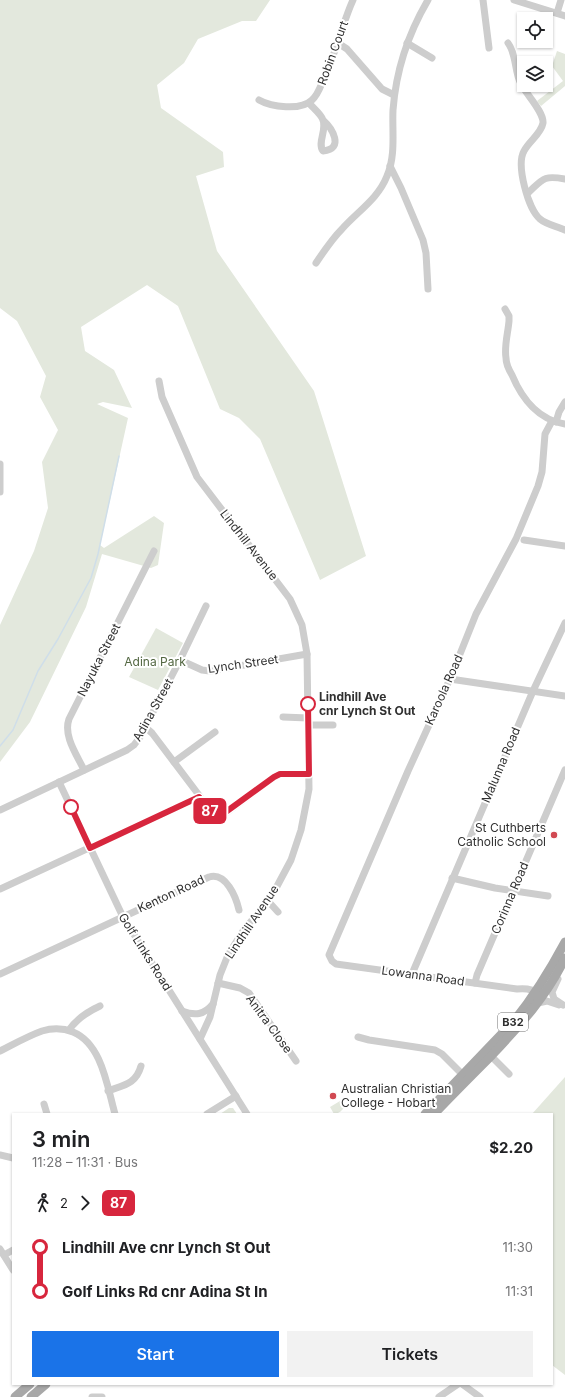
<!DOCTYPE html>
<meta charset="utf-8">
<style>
body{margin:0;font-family:Inter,sans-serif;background:#f2f2f2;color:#202124;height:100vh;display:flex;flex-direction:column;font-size:15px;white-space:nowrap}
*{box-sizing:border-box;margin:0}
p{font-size:13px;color:#757577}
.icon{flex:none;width:22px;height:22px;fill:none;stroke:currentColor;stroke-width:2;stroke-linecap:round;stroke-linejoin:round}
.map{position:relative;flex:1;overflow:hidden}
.sheet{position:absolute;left:12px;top:1113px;width:541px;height:272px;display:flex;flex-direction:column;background:#fff;border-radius:0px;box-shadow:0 1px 3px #0004}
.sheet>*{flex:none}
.badge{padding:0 8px;border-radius:6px;font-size:14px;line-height:26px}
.tools{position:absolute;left:517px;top:12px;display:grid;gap:8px}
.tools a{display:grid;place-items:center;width:36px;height:36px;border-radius:0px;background:#fff;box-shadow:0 1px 3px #0004;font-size:20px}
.map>.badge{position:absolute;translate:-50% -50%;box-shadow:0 0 0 2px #fff}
.legs{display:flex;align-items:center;gap:6px;height:44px;padding:0 20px;font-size:13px}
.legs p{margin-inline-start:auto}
.headline{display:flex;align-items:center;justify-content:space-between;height:68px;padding:0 20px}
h1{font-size:22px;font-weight:600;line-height:30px}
.button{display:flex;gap:8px;margin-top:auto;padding:8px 20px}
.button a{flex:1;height:46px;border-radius:0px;background:#1a73e8;color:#fff;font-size:16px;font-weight:600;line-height:46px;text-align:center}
.button a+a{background:#f2f2f2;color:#202124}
ul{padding:0 20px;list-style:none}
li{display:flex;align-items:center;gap:14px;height:44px;font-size:15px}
li i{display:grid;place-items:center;width:6px;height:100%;margin:0 5px;background:currentColor}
li i::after{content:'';width:10px;height:10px;margin:-5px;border:3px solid;border-radius:50%;background:#fff}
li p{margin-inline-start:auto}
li:first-child i{background:linear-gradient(#0000 50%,currentColor 0)}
li:last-child i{background:linear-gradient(currentColor 50%,#0000 0)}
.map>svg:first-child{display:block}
</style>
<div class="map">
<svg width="565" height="1397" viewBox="0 0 565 1397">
<rect width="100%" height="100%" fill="#fff"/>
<g fill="#e3e8dd">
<path d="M0,0H270L256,21H242L198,39L184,63L157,85L161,108L223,152L224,167L196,176L217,251L314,391L366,556L320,580L260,439L239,418L220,409L178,306L147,285L81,327L85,351L114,370L132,408L103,402L97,404L128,418L100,545L104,548L154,516L164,523L158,565L151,568L102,554L86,607L30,722L0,762V625L34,551L48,508L42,462L58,430L40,397L46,376L17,321L0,308Z"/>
<path d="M557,51L565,54V86L541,106L537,101L563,81L552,66Z"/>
<path d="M156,628L183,643L158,690L129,677Z"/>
<path d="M565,1077V1375L552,1365V1114H532Z"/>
<path d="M340,1101L342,1102L345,1107C342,1110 339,1114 334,1114L330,1107Z"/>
<path d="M229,1108H233L237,1114H220Z"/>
</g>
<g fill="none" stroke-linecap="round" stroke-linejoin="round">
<path stroke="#cfdee9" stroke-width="1.5" d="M0,746L13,730L38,671L58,639L91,578L98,554L119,456"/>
<g stroke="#cdcdcd" stroke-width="7">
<path d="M483,0L489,48"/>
<path d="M514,0L565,16"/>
<path d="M557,13L561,0"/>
<path d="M338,43L347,49L382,89L394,95"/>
<path d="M407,43L432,58"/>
<path d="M508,43C517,55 514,71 521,84C526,94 544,112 543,123C541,134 529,141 524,151C516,165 528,209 540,219C547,225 557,226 565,230"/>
<path d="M259,100C271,107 301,111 312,100C319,94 321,84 325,76C329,64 335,53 338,41C343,27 347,13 353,0"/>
<path d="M309,103C313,108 321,114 323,120C327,130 317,143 323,151C345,149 332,128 323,120"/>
<path d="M390,166L401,188L423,240L426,253L428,289"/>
<path d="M528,193C543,179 543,175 565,179"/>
<path d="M316,263C324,251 332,239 342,229C358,211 378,199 387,176C396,155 392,132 393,110C396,70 408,34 428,0"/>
<path d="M505,309L509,316V321C508,333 504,346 506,358C506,364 509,370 512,375C522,399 539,420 565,424"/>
<path d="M159,381L162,397L197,477L290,599L302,625L307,654L309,789L301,830L291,860L275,890L268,901L243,931L228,955L220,975L210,1017L200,1039"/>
<path d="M556,422L559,412L565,402"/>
<path d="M0,464V492"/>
<path d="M524,540L565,546"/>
<path d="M180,660L202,670L210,671L307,654"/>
<path d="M450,679L565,696"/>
<path d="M283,717L308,718"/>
<path d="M308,725H333"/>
<path d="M145,727L152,733L214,815H220L226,813L277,775L283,774H309"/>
<path d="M174,762L215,732"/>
<path d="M84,770C77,755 63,736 69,719L154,551"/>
<path d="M59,782L123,917L247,1114"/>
<path d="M0,810L127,750L134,745L140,737L180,660L206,606"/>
<path d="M452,878L495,888L548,896"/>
<path d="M0,889L199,797"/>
<path d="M268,901L278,912"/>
<path d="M0,974L209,877C226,872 236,897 239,910"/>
<path d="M412,974L533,691L565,623"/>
<path d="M558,979L552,992L554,999L563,1005"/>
<path d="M218,983L240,988L249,993L296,1061"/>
<path d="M475,983L477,975L565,770"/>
<path d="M540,994C533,989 525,988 517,989L336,964L332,961L329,955L408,771L450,679L476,614L516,539L538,486L542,472L545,434L552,421"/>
<path d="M538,1003L547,1001L559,1005"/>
<path d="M182,1011C195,1016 204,1015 213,1004"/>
<path d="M69,1030C76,1020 89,1011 100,1006"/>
<path d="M358,1037L369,1040L435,1050L442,1054L466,1078"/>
<path d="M0,1051C14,1044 28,1036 42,1031C52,1028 63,1028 73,1032C102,1044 107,1086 115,1114"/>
<path d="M488,1053L509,1074"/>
<path d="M108,1091C124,1085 136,1084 141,1066"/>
<path d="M44,1104L47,1114"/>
<path d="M207,1114L236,1096"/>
<path d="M0,1155L13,1158"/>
<path d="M0,1249L13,1270"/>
<path d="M4,1255L13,1250"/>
<path d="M462,1384L480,1397"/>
<path d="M92,1397H102"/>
<path d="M439,1397L458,1384"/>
</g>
<g stroke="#a8a8a8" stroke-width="9">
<path d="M425,1114L514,1021C534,996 550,970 565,942"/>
<path d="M434,1114C453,1094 473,1074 492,1055C521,1024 547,996 565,958"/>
<path d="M15,1397L30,1384"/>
<path d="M31,1397L46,1384"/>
</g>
</g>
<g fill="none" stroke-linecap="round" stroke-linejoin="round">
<defs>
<path id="line-1" d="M71,807L90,848L199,797L214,815L223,814L274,777L280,774H309L308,704"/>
</defs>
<use href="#line-1" stroke="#fff" stroke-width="9"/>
<use href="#line-1" stroke="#d7263d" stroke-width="6"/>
</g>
<g fill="#fff" stroke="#d7263d" stroke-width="2">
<circle cx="308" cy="704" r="7"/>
<circle cx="71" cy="807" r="7"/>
</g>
<g fill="#d14952" stroke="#fff" stroke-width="1.5">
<circle cx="554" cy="835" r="4"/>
<circle cx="333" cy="1096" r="4"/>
</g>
<g text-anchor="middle" stroke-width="4" stroke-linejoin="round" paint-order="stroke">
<rect fill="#fff" stroke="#6e6e6e" stroke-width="1" x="498" y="1013" width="30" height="18" rx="3"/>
<g font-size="11" font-weight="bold" fill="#303030">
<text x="513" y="1026">B32</text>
</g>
<g font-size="12" fill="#303030" stroke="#fff">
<text transform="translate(333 53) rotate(-70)" y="4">Robin Court</text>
<text transform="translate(249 545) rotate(52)" y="4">Lindhill Avenue</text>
<text transform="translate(99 660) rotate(-63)" y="4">Nayuka Street</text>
<text transform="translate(243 664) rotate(-8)" y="4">Lynch Street</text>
<text transform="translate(444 690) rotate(-66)" y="4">Karoola Road</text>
<text transform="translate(153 710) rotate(-61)" y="4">Adina Street</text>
<text transform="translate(501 765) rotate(-67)" y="4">Malunna Road</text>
<text transform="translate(171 894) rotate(-25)" y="4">Kenton Road</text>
<text transform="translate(510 898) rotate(-67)" y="4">Corinna Road</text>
<text transform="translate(252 922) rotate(-56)" y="4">Lindhill Avenue</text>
<text transform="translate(145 952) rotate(58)" y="4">Golf Links Road</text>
<text transform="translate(423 976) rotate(8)" y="4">Lowanna Road</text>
<text transform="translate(269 1024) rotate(54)" y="4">Anitra Close</text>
</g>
<g font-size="12" fill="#536742" stroke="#fff">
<text x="155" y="666">Adina Park</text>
</g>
<g font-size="12" font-weight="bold" fill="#303030" stroke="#fff" text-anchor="start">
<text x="319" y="701">Lindhill Ave<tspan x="319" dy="14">cnr Lynch St Out</tspan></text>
</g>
<g font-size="12" fill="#303030" stroke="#fff" text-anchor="end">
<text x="546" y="832">St Cuthberts<tspan x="546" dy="14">Catholic School</tspan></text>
<text x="341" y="1093" text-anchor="start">Australian Christian<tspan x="341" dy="14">College - Hobart</tspan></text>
</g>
</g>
</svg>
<div class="tools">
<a><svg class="icon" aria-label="locate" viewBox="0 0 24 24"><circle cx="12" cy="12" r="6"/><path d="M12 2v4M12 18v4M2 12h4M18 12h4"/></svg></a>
<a><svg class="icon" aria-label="layers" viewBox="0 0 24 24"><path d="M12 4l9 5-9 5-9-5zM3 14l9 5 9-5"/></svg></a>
</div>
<b class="badge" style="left:210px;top:811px;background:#d7263d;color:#fff">87</b>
<section class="sheet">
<div class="headline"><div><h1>3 min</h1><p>11:28 – 11:31 · Bus</p></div><b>$2.20</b></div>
<div class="legs"><svg class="icon" aria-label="walk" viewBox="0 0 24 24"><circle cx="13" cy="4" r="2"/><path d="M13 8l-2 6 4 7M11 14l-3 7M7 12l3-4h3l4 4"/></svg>2<svg class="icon" aria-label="forward" viewBox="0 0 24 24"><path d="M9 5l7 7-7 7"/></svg><b class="badge" style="background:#d7263d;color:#fff">87</b></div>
<ul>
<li><i style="color:#d7263d"></i><b>Lindhill Ave cnr Lynch St Out</b><p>11:30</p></li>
<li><i style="color:#d7263d"></i><b>Golf Links Rd cnr Adina St In</b><p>11:31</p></li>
</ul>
<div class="button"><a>Start</a><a>Tickets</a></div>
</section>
</div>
